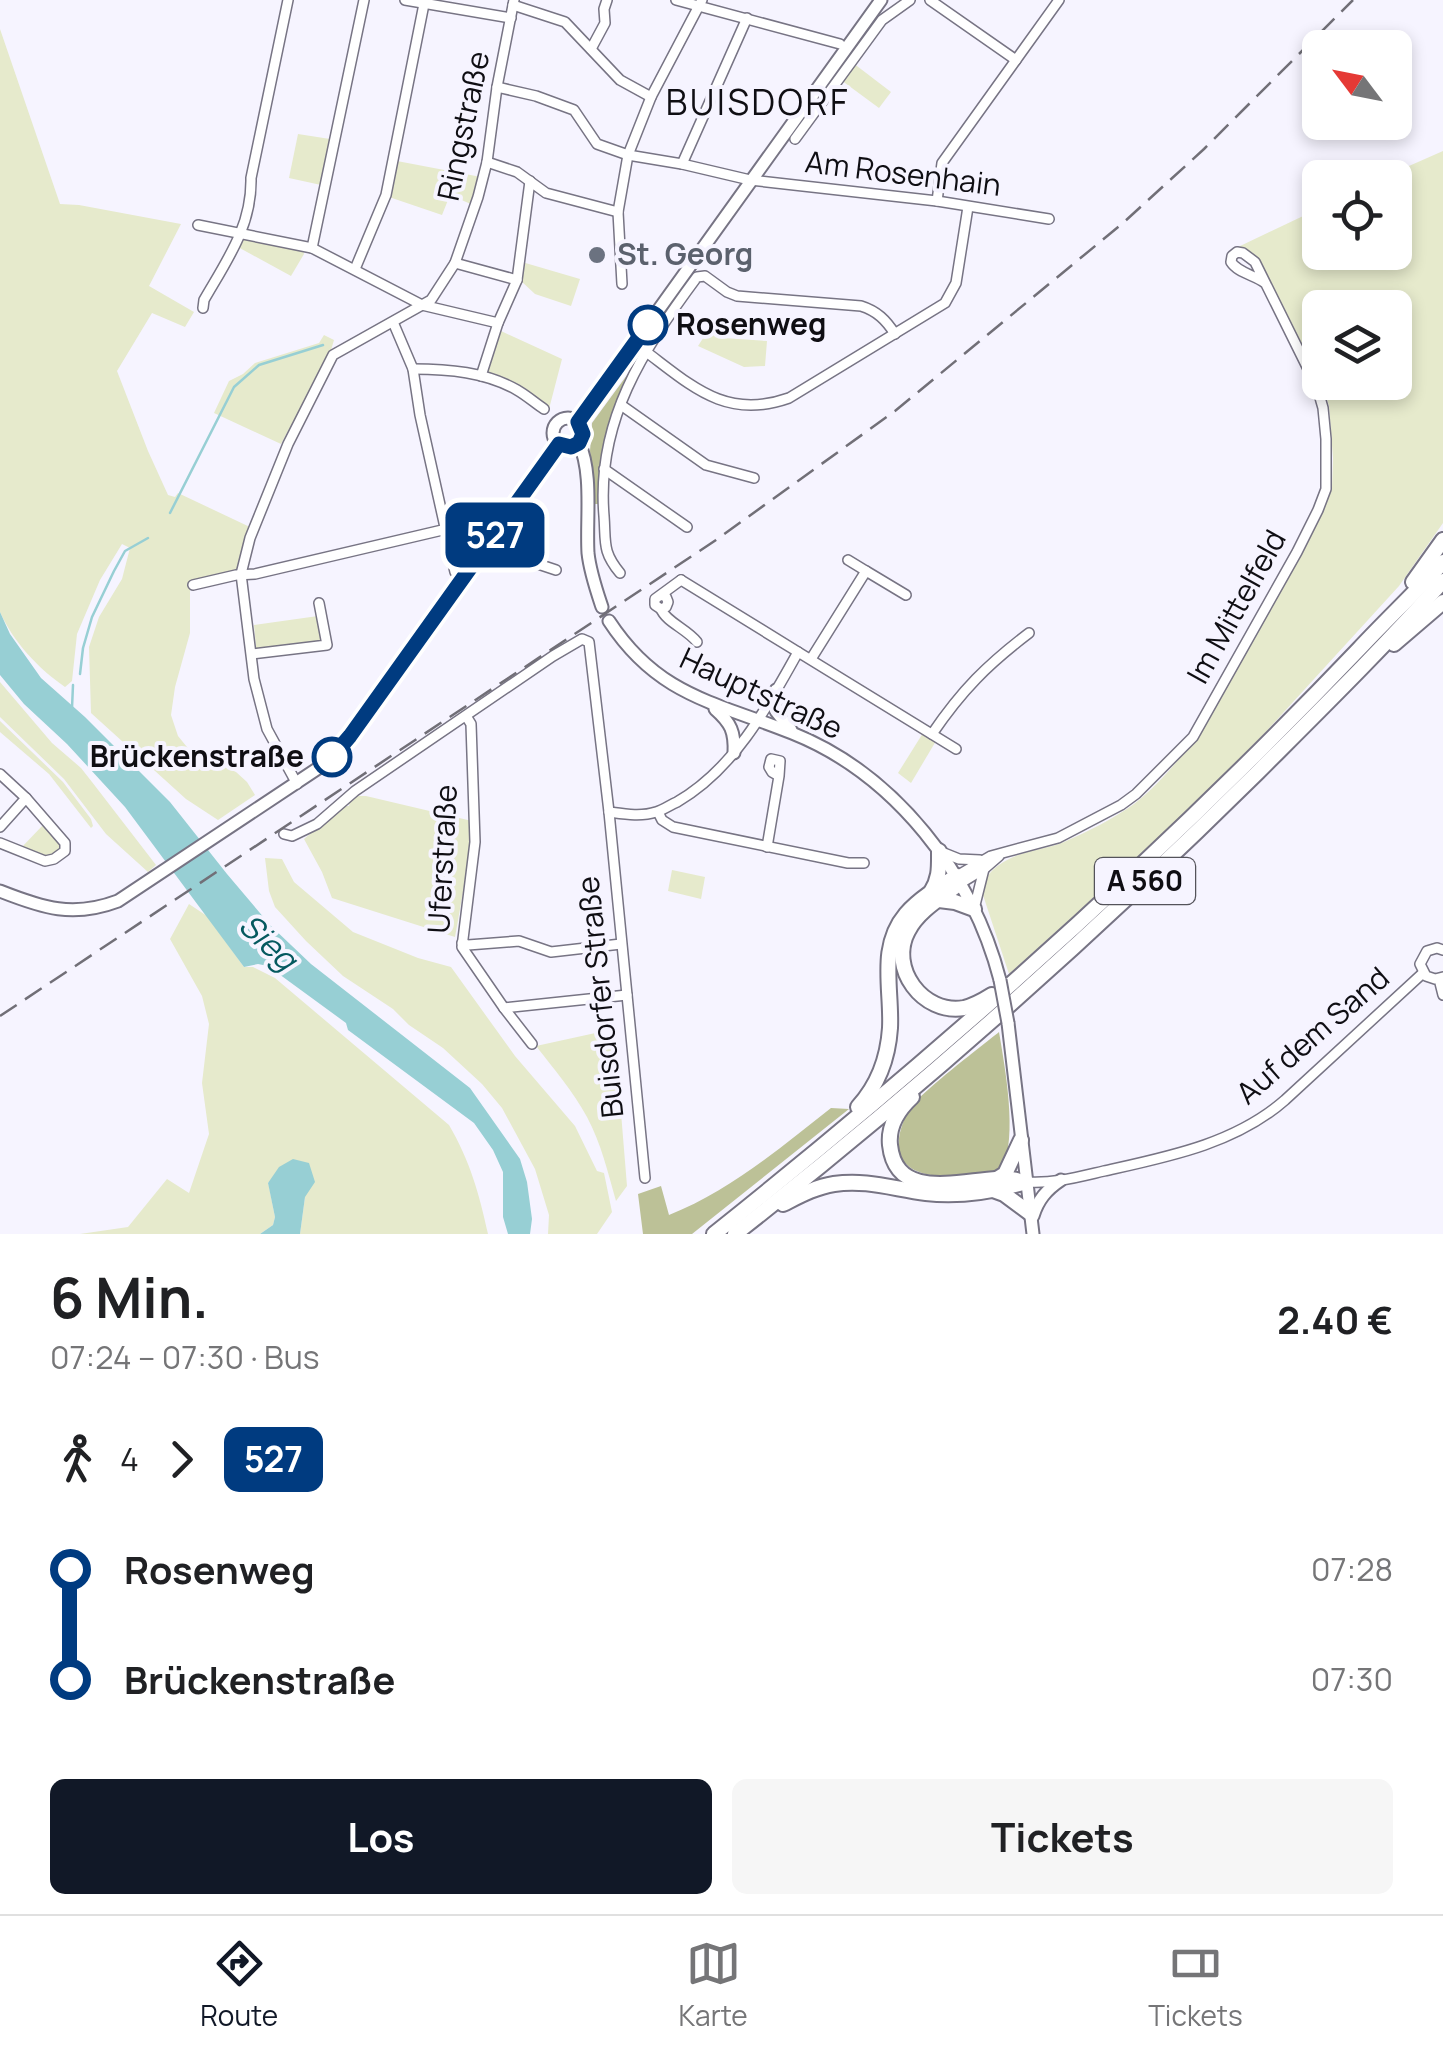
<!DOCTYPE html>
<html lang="de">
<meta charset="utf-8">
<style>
body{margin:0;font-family:Manrope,sans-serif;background:#f6f6f6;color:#202124;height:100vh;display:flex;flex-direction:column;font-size:38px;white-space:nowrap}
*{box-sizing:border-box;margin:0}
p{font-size:32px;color:#757577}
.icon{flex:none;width:55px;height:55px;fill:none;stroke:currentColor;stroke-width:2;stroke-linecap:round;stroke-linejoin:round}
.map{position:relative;height:1234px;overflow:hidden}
.details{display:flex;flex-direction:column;background:#fff;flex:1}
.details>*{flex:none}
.badge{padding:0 20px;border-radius:15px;font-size:35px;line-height:65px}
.needle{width:65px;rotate:302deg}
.tools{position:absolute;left:1302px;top:30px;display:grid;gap:20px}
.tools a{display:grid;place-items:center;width:110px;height:110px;border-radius:15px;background:#fff;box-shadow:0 5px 15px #0003;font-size:50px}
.map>.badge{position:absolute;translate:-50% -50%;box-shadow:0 0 0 5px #fff}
.legs{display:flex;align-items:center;gap:15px;height:110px;padding:0 50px;font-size:32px}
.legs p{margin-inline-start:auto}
.summary{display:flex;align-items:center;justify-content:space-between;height:170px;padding:0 50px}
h1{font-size:55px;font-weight:700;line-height:75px}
.action{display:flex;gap:20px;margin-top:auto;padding:20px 50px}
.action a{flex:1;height:115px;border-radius:15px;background:#111827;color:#fff;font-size:40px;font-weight:700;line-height:115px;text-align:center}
.action a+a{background:#f6f6f6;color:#202124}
ul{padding:0 50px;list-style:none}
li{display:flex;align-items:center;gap:35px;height:110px;font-size:38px}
li i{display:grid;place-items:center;width:15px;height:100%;margin:0 12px;background:currentColor}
li i::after{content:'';width:25px;height:25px;margin:-12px;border:8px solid;border-radius:50%;background:#fff}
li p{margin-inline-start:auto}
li:first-child i{background:linear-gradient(#0000 50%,currentColor 0)}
li:last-child i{background:linear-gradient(currentColor 50%,#0000 0)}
.tabs{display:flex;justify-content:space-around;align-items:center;height:140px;border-top:2px solid #e0e0e0;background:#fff;font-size:28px;color:#757577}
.tabs a{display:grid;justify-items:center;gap:5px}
.tabs .on{color:#111827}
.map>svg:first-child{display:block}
</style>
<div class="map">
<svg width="1443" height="1234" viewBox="0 0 1443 1234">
<rect width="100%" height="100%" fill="#f6f4ff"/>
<g fill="#e6eacc" fill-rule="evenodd">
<path d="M0,29L60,204L79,205L181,224L149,286L194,312L185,327L152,313L117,371L148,451L168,495L175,497L178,493L252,528L238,573L194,583L190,580V633L175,687L171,715L178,736L191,752L236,772L247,782L255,795L218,820L186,799L91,713L89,647L99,617L122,579L130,548L122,544L100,580L77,634L72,681L65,687C38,668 14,643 0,612Z"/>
<path d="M853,63L891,92L879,108L841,80Z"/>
<path d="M298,134L330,139L321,185L289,178Z"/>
<path d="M1443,151V523L1399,586L1262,736L1149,848L1009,974L982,892C985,874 995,866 1011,858C1027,850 1047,849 1064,842C1087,832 1113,819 1134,804C1156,787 1176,763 1194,741L1302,554L1324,509L1332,488L1333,458L1329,406L1324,390L1261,264L1256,257L1238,247L1320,208V252H1395V178L1384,177ZM1320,308H1395V382H1320Z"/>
<path d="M397,161L481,177L473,205L450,195L442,215L389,197Z"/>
<path d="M244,238L303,250L304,254L291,276L236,246L239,240Z"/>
<path d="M522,262L580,279L571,306L535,294L520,280Z"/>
<path d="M709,329L724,338L767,341L765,366L744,367L698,346Z"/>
<path d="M501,331L562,359L549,409L516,386L489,376L487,372Z"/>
<path d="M324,335L334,340L329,357L292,429H289L281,444L214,413L229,381L243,374L255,363L319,343Z"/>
<path d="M318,616L322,642L261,650L256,648L254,625Z"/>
<path d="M0,682L52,743L81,768L92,782L156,865L148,872L106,834L64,779L0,717Z"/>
<path d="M0,721L63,782L91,819L93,826L91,828L49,774L0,732Z"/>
<path d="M923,733L936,741L911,783L898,773Z"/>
<path d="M351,796H366L472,821L471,847L455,937L332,898L322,872L304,839L343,806H349Z"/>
<path d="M45,823L61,843V847L47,858L21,848Z"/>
<path d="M265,858L282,859L294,882L353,932L418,958L451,967L515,1056L575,1126L597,1171L604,1173L612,1212L597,1234H548L549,1215L535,1169L502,1108L482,1084L443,1048L409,1025L393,1009L343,976L306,941L275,907L269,891Z"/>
<path d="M672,870L705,877L701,899L668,891Z"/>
<path d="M189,904L207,916L244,967H253L275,978L449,1125C470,1161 479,1193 488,1234H300L305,1197L268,1182L275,1217L273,1225L260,1234H80L128,1227L167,1179L189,1193L209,1134L202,1083L209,1024L202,996L170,939Z"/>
<path d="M600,1032L615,1039L627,1186L616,1201C608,1173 601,1143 587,1117C573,1091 554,1069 536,1046Z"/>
</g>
<g fill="#bcc197">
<path d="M638,360L616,402L602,451L599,504H595L590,451L592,423Z"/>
<path d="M999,1032C1005,1068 1018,1136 1002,1169C990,1175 977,1174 964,1175C917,1180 882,1167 907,1113C914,1097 982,1046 999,1032Z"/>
<path d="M831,1108L849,1109L692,1234H643L638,1194L661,1186L669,1215C730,1191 780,1148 831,1108Z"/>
</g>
<g fill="#97cfd4">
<path d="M0,612L10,634L41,678L85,717L170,802L227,874L271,926L311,964L470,1088L520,1159L527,1182L532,1219L530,1234H508L503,1217V1172L493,1150L474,1123L348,1030L346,1023L268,966L258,964L244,967L125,807L67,744L24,704L0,675Z"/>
<path d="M293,1159L309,1163L315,1182L305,1197L300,1234H260L273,1225L275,1217L268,1183L279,1167Z"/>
</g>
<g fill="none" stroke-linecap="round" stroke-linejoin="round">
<g stroke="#97cfd4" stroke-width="2.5">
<path d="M170,513L234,387L259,365L323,345"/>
<path d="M80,674L83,648L92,617L114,571L125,551L148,538"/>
<path d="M72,708L73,685"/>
</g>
<defs>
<g id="minor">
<path d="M405,0L511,18"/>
<path d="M676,0L840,44"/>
<path d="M930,0L1016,60"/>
<path d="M513,5L565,22L620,80L651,97"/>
<path d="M591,49L605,23L604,9L607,0"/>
<path d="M497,87L536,96L574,110L597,144L628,155L682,164L750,180L937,201L1049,219"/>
<path d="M795,139L882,20L910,0"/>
<path d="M487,162L517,172L546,193L618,212"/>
<path d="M682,164L747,18"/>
<path d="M937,201L942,163L1059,0"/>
<path d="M198,225L312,248L422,305L498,323"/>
<path d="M312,248L364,0"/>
<path d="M455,263L517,280"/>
<path d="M355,269L386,195L424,4"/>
<path d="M622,284L618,212L628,155L651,97L702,0"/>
<path d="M203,308L204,300C227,260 252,226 251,178L288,0"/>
<path d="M393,322L413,369L420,415L455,572L463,579"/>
<path d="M641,348C690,384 724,421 789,398L945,303L956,283L968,207"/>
<path d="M413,369C448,369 486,372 517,390C526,395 535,403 544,409"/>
<path d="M481,376L498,323L517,280L530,181"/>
<path d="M621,405L706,465L754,478"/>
<path d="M604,469L687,527"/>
<path d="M848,560L866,571"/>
<path d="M475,564L526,560L556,570"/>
<path d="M620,573C602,551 606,543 604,516C596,421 643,350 697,277L705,276L727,292L737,296L861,306C877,311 886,320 895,334"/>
<path d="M193,585L236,575L255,574L485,520L499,529"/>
<path d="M661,595L666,597L668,602L666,607L661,609L655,605V599L681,580"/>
<path d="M661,609C666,622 687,629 697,642"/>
<path d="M798,652L956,749"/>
<path d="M252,654L327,645L319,603"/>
<path d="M811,659L866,571L906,595"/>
<path d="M466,716L471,724L475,842L462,947L504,1008L532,1044"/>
<path d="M932,734C962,690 987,665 1029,633"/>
<path d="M0,774L26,798L0,827"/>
<path d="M297,784L267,729L254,679L241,574L250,538L288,444L333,355L431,300L455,263L478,197L487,162L497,87L514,0"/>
<path d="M609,812C624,814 641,817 656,812C663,810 670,805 677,802C734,769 767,708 798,652L681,580"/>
<path d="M658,812L662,820L673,827L848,863H864"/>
<path d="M284,834L292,836L317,824L355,791L553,656L582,639L589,642L609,812L645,1178"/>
<path d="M0,843L45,861L54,859L65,851V843L26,798"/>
<path d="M767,847L779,776L780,761L771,759L769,767L772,772L779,776"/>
<path d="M939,851L959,859L980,860"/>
<path d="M957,876L991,856L1058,838L1121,805L1136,794L1193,737L1297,552L1318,510L1326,489V439L1323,408L1317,387L1255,262L1243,253L1237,252L1232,256L1231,262C1238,273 1255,275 1265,283"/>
<path d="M961,883L984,869L999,856"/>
<path d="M974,909L984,869"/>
<path d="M462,943L468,945L519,941L551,952L621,944"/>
<path d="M1443,950L1437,948L1427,951L1420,964L1426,976L1435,979L1443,977"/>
<path d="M1439,979L1443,995"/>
<path d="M504,1008L627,995"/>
<path d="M1026,1182C1053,1184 1078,1177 1104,1171C1167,1157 1235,1144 1285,1100L1423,973"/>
</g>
<g id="major">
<circle cx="568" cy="433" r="15"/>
<path d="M578,422L881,0"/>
<path d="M579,443C593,473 586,519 588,553C590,572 596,589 602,607"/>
<path d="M609,621C658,696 715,702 792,733C895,774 973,875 1000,980"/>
<path d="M776,690V711L791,730"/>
<path d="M715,709C731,723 735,732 734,753"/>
<path d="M0,891C43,908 73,918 118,901L323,765L350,736L559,444"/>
<path d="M1008,1023L1033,1234"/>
<path d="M1033,1216C1038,1200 1046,1190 1061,1180"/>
</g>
<g id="highway">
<path d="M1413,582L1443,540"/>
<path d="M1394,644L1443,602"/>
<path d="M959,884C942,897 918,911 908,931C888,968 923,1015 964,1008C974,1006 984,1000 992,995"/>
<path d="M931,892C940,878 939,867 939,851"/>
<path d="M939,900L955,902L974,909"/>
<path d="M912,1097C898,1110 888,1126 890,1145C897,1210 979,1172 1017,1180"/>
<path d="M858,1107C878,1085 888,1058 890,1028C892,989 878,947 906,914C920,898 939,887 957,876"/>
<path d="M997,1179L1005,1174L1021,1140"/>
<path d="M993,1190L1004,1194L1031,1214"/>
<path d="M783,1204C799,1196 815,1187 834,1184C866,1179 894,1189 926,1193C958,1197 995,1191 1026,1182"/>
<path d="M714,1234C942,1052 1158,860 1359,649C1387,619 1416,592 1443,562"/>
<path d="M735,1234C918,1091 1093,935 1258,772C1321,709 1384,647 1443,581"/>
</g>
</defs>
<use href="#minor" stroke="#777484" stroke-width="12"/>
<use href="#major" stroke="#777484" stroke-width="15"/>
<use href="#highway" stroke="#777484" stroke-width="18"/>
<use href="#minor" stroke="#fff" stroke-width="9"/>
<use href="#major" stroke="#fff" stroke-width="11"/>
<use href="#highway" stroke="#fff" stroke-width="14"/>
<path stroke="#716f77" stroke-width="2.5" stroke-dasharray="20 10" stroke-linecap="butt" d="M0,1016L716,540L895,411L1123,223L1204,149L1353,0"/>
<defs>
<path id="major-bridge" d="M1000,980L1008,1023"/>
</defs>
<use href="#major-bridge" stroke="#777484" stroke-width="15" stroke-linecap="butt"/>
<use href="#major-bridge" stroke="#fff" stroke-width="11"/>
</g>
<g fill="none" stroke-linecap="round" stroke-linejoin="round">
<defs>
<path id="line-1" d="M332,757L350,736L559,444L571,447L579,443L583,434L578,422L648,325"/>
</defs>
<use href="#line-1" stroke="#fff" stroke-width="22"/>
<use href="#line-1" stroke="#003b80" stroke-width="15"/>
</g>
<circle fill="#6b7280" stroke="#f6f4ff" stroke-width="4" cx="597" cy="255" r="10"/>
<g fill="#fff" stroke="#003b80" stroke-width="5">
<circle cx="648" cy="325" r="18"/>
<circle cx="332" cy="757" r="18"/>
</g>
<g text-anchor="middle" stroke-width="8" stroke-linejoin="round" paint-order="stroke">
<rect fill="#f6f4ff" stroke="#54535a" stroke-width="2.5" x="1095" y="858" width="100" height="46" rx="8"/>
<g font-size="28" font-weight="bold" fill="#0f0e13">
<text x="1145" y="891">A 560</text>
</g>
<g font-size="30" fill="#0f0e13" stroke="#f6f4ff">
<text transform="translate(464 126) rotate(-78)" y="10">Ringstraße</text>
<text transform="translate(903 174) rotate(7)" y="10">Am Rosenhain</text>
<text transform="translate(1237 607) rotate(-61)" y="10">Im Mittelfeld</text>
<text transform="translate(761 694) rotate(25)" y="10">Hauptstraße</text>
<text transform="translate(443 859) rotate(-87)" y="10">Uferstraße</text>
<text transform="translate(601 997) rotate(-96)" y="10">Buisdorfer Straße</text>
<text transform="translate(1313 1036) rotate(-41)" y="10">Auf dem Sand</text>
</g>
<g font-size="30" font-weight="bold" fill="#5b616d" stroke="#f6f4ff" text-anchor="start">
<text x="617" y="265">St. Georg</text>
</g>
<g font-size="30" font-weight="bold" fill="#0f0e13" stroke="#f6f4ff" text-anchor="start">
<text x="676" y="335">Rosenweg</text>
<text x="304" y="767" text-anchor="end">Brückenstraße</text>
</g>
<g font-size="32" font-style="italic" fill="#05595f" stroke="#f6f4ff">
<text transform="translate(268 942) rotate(43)" y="11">Sieg</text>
</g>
<g font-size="35" letter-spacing="2.5" fill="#0f0e13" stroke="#f6f4ff">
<text x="758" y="115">BUISDORF</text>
</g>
</g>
</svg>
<div class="tools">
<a><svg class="needle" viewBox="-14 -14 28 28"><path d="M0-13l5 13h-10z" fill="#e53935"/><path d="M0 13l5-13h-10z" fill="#757577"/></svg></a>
<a><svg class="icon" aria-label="locate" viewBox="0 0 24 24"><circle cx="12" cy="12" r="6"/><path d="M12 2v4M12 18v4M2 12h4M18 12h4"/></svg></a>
<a><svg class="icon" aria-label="layers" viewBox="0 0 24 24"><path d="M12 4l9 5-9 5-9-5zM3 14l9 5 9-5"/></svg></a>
</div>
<b class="badge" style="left:495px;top:535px;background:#003b80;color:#fff">527</b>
</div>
<section class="details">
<div class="summary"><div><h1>6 Min.</h1><p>07:24 – 07:30 · Bus</p></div><b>2.40 €</b></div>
<div class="legs"><svg class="icon" aria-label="walk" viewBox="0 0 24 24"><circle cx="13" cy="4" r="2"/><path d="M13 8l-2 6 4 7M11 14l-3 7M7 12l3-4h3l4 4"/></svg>4<svg class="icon" aria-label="forward" viewBox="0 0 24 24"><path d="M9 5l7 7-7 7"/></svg><b class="badge" style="background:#003b80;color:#fff">527</b></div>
<ul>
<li><i style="color:#003b80"></i><b>Rosenweg</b><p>07:28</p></li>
<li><i style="color:#003b80"></i><b>Brückenstraße</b><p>07:30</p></li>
</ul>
<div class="action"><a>Los</a><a>Tickets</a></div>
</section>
<nav class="tabs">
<a class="on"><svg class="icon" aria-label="directions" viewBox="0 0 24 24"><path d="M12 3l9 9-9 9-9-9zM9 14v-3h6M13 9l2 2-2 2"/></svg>Route</a>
<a><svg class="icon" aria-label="map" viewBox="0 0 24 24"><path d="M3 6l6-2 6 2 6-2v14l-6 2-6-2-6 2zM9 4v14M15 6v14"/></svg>Karte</a>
<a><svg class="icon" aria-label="tickets" viewBox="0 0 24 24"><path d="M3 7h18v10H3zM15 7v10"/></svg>Tickets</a>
</nav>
